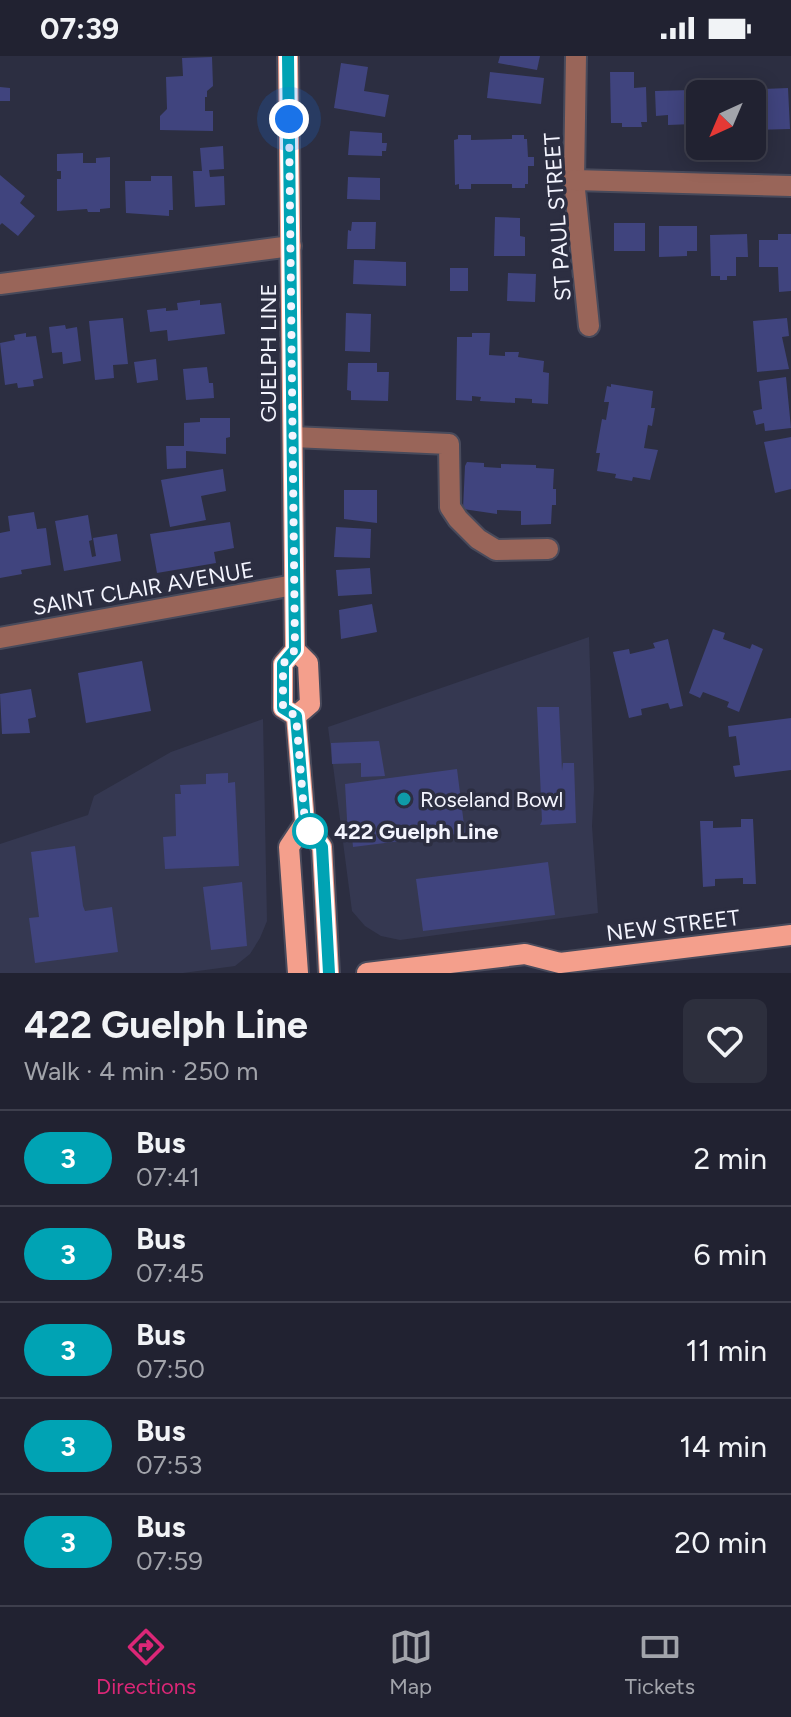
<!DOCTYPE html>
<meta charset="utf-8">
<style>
body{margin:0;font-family:Figtree,sans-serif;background:#2d2f3d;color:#f1f3f6;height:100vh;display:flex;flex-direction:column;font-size:30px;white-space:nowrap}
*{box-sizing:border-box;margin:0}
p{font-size:26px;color:#a2a4ab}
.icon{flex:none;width:44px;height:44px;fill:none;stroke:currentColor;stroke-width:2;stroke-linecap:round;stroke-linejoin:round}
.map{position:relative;height:917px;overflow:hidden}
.sheet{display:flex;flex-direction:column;background:#212231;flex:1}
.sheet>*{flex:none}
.badge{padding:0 16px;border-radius:26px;font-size:28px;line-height:52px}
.needle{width:52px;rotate:224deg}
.fabs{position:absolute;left:686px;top:24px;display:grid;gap:16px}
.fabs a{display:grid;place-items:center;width:80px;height:80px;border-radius:12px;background:#212231;box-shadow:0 4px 20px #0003,0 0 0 2px #3e3f4d;font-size:40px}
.you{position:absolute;width:40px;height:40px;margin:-20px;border:6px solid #fff;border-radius:50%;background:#1a73e8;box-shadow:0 0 0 12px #1a73e833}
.map>.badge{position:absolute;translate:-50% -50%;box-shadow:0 0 0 4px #fff}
.round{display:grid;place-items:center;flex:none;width:84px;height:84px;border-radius:12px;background:#2d2f3d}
.overview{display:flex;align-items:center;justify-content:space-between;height:136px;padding:0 24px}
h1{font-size:38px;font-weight:700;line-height:60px}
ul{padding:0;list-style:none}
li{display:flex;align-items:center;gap:24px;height:96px;padding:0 24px;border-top:2px solid #3e3f4d}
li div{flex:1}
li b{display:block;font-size:30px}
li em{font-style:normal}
li .badge{min-width:88px;font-weight:700;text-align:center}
.status{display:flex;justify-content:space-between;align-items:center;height:56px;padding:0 40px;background:#212231;direction:ltr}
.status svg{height:22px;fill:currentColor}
.dock{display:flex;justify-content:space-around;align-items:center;height:112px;border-top:2px solid #3e3f4d;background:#212231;font-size:22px;color:#a2a4ab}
.dock a{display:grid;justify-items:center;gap:4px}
.dock .active{color:#db2777}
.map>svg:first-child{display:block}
</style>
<div class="status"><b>07:39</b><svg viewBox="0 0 49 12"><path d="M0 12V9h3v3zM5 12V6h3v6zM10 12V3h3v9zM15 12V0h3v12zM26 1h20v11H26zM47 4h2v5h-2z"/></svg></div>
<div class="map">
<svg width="791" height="917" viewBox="0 0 791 917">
<rect width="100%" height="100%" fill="#2c2e41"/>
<g fill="#353851">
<path d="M589,581L594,733L592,770L598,857L400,884L381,880L365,870L352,855L328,671Z"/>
<path d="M263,663L267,865L260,882L250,898L235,910L183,917H0V788L88,759L94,740L171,696Z"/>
</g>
<g fill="#40447e">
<path d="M500,0H540L537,14L498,7Z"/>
<path d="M212,1L213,30L207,35V41H205V55H213V75L160,74V60L167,53L166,21L183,20L182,2Z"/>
<path d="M341,7L368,11L364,35L389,39L385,61L334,52Z"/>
<path d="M490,16L544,22L541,48L487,42Z"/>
<path d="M610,16H634V32L646,31L647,66H641L642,71H622V67H611Z"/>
<path d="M0,31L10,32V45H0Z"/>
<path d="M788,32L790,73L752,74V45H764L763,33Z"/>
<path d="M692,34L693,68L668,69V59L656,60L655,35Z"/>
<path d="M350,75L382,77V87H387L386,95H382V100L348,99Z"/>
<path d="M458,79H471V84L512,83V79H524V83H527L528,101H534V110H528V128H525V132H512V128H471V133H459V128L455,129L454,84L458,83Z"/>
<path d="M223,90L224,113L209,114L210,121L224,120L225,149L195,151L193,115H202L200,92Z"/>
<path d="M83,97V107H96V102L110,101V152L100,153V156H88L87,153L57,155V123H61V115H57V98Z"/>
<path d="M0,119L25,140L20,147L35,160L18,180L2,167L0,169Z"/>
<path d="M151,120H172L173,154H169V160L126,157L125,125H151Z"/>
<path d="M348,121L380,122V144L347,143Z"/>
<path d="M495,161L520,162V180L525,181V200H494Z"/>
<path d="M352,166H376L375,193H347L348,174L351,175Z"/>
<rect x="614" y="167" width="31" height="28"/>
<path d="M659,170H697V195H687V200L659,201Z"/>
<path d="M747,178L748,201H736V220H727V224H720V220H711L710,179Z"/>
<path d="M778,178H791V235L779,236L778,211H759V184H778Z"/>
<path d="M354,204L406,206V230L353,228Z"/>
<rect x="450" y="212" width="18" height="23"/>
<path d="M508,217L536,218L535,246L507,245Z"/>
<path d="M200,244V249L221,247L225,278L168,285L167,274L150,276L147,254L166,252V255L178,254L177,247Z"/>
<path d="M346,257L371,258L370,296L345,295Z"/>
<path d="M123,262L128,308L113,309L114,322L95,324L89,265Z"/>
<path d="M787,262L789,280L782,281L789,313L757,316L753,265Z"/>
<path d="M65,269L66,273L77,271L81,305L63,308L62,296L52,297L49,271Z"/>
<path d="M26,277V281L36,280L43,322L33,324L34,330L18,332L17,327L5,329L0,287L15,284L14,279Z"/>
<path d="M472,277H490L489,299L505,300V296H519L518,301L544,305L543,316L549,317L548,348L532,347V343L515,342V347L480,345L481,341L472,340V345L456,344L457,281H472Z"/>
<path d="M156,303L158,324L137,327L134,306Z"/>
<path d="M348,307H377V316H389L388,345L351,344V335L347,334Z"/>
<path d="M207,311L209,327H213L214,342L186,344L183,313Z"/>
<path d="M786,321L791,372L765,375L764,367L756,369L753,355L762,353L759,325Z"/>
<path d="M611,328L653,335L651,352H655L652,370L648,369L644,392L658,394L650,424L633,421L632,425L615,422L616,418L597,415L600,397H596L602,363L606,364L609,346H604L607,330L611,331Z"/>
<path d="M200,362H230V381L226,382V398L186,395V412L167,413L166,390H184V367L200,366Z"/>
<path d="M791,381V433L775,437L764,386Z"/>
<path d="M467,406L484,407V411L501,412V408L536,409V412L554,413L553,433H556V449H552L551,468L521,469V455L497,454V458L463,453L465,410Z"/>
<path d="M223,413L226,435L201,440L206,464L170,471L161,424Z"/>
<path d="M344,434H377V467L344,463Z"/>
<path d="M34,456L37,473L46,472L51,509L21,514L22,518L0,522V477L10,475L8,460Z"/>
<path d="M88,459L92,484L89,485L92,501L96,500L93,482L117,478L121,505L64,515L55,465Z"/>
<path d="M230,466L234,492L214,496L216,507L157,517L150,478Z"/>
<path d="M336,471L371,473L370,502L334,501Z"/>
<path d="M370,512L372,538L338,540L336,514Z"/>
<path d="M372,548L377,576L341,583L339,554Z"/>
<path d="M713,573L725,577L723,583L750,593L752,588L763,593L739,656L727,651L729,646L703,636L700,642L689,637Z"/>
<path d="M668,583L683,650L670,653L668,647L641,653L642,659L629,662L613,596L629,593L630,598L655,592L653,587Z"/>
<path d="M142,605L151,655L86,667L78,617Z"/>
<path d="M31,633L36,661L28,663L30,677L2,678L0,638Z"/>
<path d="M537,651H559L562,715L563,707H574L576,767L540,769L542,765Z"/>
<path d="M791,662V714L735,721L733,710L740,709L736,680L729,681L728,670Z"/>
<path d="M379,685L385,720L361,721V707L332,708L331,687Z"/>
<path d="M457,713L465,777L353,791L352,780L348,781L345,728Z"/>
<path d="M228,717V727L235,726L239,810L165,813L163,781L176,780L175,738H181L180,729L206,728V718Z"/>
<path d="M741,763H753L756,828H743V822L715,823V830L703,831L700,765H713V772L741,771Z"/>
<path d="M75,790L83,850L85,855L112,851L118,896L35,907L29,862L39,861L31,796Z"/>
<path d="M548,806L555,859L423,875L416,823Z"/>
<path d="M242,826L247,890L211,894L203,831Z"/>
</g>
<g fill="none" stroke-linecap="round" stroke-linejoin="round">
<defs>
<g id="minor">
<path d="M576,0L574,124L589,270"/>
<path d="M574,124L791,130"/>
<path d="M0,228L291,190"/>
<path d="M293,381L449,388L450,451L458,463L478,483L496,494L548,493"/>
<path d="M0,582L294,529"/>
</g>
<g id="major">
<path d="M288,0L295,594L283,608V652L296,660"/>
<path d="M295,594L308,607L310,648L296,660"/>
<path d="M296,660L305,767L322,791L329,917"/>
<path d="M298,917L289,791L305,767"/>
<path d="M367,917L525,898L560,907L791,879"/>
</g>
</defs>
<use href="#minor" stroke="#484a5b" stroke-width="24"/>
<use href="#major" stroke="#484a5b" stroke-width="24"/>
<use href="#minor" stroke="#996559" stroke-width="20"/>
<use href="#major" stroke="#f49f8c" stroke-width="20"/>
</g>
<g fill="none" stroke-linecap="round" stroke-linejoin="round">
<defs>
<path id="line" d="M288,0L295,594L283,608V652L296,660L305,767L322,791L329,917"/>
</defs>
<use href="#line" stroke="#fff" stroke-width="18"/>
<use href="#line" stroke="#00a3b4" stroke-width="12"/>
<path stroke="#f3f4fe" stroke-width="8" stroke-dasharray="0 14.4" d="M289,63L295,594L283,608V652L296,660L305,767L310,775"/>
</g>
<circle fill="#0f9aa8" stroke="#2c2e41" stroke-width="3" cx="404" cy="743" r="8"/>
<circle fill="#fff" stroke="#00a3b4" stroke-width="4" cx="310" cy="775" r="16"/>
<g text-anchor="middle" stroke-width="7" stroke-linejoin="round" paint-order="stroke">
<g font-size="22" fill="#f3f4fe" stroke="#2c2e41">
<text transform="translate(557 161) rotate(-94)" y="8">ST PAUL STREET</text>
<text transform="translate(268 297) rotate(-90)" y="8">GUELPH LINE</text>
<text transform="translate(143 532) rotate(-10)" y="8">SAINT CLAIR AVENUE</text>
<text transform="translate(673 869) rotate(-7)" y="8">NEW STREET</text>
</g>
<g font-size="22" fill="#f3f4fe" stroke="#2c2e41" text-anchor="start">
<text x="420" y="751">Roseland Bowl</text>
</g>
<g font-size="22" font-weight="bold" fill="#f3f4fe" stroke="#2c2e41" text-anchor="start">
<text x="334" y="783">422 Guelph Line</text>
</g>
</g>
</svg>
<div class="fabs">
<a><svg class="needle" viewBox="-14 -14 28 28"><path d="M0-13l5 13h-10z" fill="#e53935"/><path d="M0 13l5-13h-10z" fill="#a2a4ab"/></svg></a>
</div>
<div class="you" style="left:289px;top:63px"></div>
</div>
<section class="sheet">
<div class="overview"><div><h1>422 Guelph Line</h1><p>Walk · 4 min · 250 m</p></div><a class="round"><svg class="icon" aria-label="heart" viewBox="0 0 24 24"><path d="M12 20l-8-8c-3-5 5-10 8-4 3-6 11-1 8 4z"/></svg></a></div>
<ul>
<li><span class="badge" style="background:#00a3b4;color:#fff">3</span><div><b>Bus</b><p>07:41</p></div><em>2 min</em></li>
<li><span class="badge" style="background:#00a3b4;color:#fff">3</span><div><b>Bus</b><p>07:45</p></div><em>6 min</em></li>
<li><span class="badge" style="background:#00a3b4;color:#fff">3</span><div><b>Bus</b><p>07:50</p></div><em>11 min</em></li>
<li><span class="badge" style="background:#00a3b4;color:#fff">3</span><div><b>Bus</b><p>07:53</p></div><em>14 min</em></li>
<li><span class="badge" style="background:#00a3b4;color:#fff">3</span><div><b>Bus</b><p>07:59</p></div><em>20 min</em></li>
</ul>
</section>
<nav class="dock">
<a class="active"><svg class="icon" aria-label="directions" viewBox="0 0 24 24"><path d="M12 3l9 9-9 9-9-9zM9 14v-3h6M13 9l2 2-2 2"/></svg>Directions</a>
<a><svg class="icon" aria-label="map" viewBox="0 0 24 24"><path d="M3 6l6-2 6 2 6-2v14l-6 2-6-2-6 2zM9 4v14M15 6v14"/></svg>Map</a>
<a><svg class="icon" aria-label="tickets" viewBox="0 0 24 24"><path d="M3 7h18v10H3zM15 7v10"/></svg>Tickets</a>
</nav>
